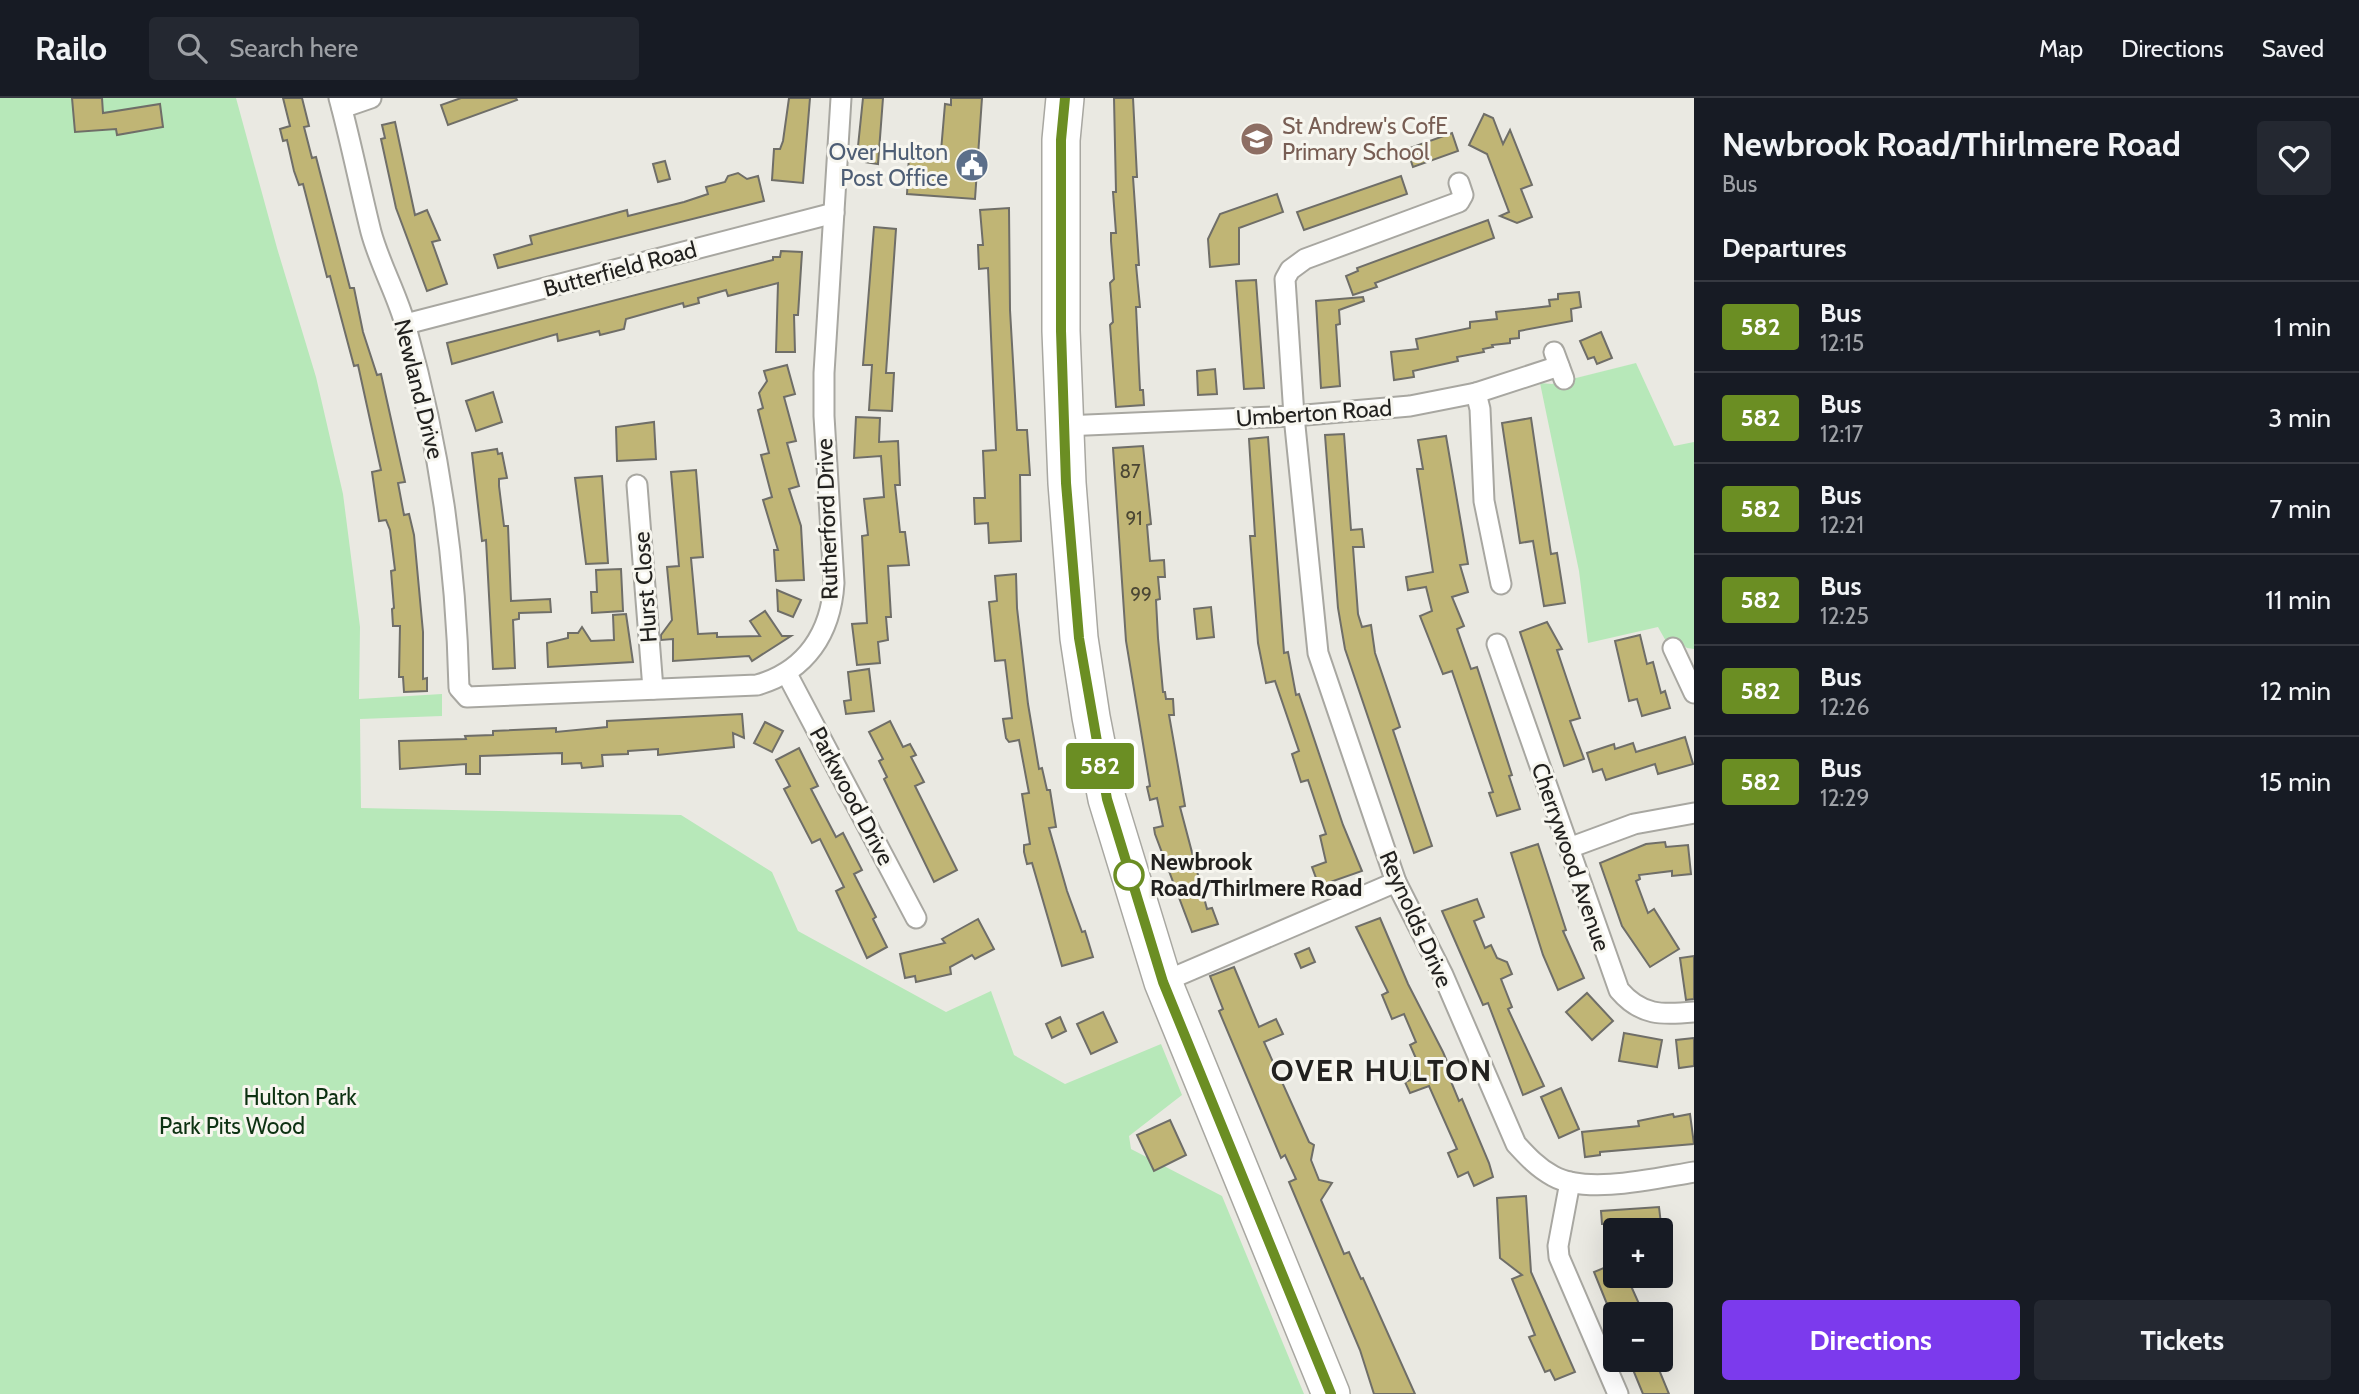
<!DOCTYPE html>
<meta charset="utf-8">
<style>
body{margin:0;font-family:Cabin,sans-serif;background:#242831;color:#f1f3f6;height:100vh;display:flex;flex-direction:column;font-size:26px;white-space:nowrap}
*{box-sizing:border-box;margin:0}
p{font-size:23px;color:#9ea1a6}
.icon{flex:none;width:38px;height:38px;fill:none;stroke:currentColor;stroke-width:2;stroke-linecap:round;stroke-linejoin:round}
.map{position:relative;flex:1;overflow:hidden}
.sheet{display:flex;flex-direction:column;background:#171b24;width:665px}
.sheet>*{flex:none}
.badge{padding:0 14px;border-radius:5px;font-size:24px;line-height:46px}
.fabs{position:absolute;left:1603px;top:1120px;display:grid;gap:14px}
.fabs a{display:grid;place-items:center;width:70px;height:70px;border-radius:7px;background:#171b24;box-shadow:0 7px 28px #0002;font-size:35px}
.map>.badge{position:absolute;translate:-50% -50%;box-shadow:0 0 0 4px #fff}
h2{padding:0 28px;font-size:26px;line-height:63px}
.round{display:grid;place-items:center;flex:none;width:74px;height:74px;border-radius:7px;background:#242831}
.headline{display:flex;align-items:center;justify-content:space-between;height:119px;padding:0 28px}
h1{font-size:33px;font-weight:700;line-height:52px}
.action{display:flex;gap:14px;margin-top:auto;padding:14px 28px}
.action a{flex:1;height:80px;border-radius:7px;background:#7c3aed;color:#fff;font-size:28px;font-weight:700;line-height:80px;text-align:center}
.action a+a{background:#242831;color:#f1f3f6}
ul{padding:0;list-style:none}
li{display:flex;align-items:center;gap:21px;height:91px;padding:0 28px;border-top:2px solid #363941}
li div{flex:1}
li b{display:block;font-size:26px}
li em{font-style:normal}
li .badge{min-width:77px;font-weight:700;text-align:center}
header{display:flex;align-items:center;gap:42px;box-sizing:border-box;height:98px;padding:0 35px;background:#171b24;border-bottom:2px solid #363941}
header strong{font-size:33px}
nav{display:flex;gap:38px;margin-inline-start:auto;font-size:24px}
.search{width:490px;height:63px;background:#242831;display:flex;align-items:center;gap:18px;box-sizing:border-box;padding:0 24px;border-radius:7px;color:#9ea1a6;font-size:26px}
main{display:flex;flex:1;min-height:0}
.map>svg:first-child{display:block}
</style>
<header>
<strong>Railo</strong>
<div class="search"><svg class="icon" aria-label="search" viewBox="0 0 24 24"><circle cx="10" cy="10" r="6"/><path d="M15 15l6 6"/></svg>Search here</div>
<nav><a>Map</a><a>Directions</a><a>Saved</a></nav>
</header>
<main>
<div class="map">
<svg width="1694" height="1296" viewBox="0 0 1694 1296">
<rect width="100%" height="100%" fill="#eae9e2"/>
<g fill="#b7e8b9">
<path d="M0,0H236L277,150L316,279L343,396L360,529L359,601L442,596V618L360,621L361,710L681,717L772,774L798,833L946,914L991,893L1014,957L1065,986L1161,946L1182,997L1129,1038L1131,1051L1222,1098L1304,1296H0Z"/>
<path d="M1636,265L1674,348L1694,344V551L1687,550L1677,542L1667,545L1658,529L1588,545L1579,473L1540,285L1552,286Z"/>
</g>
<g fill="#c0b575" stroke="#6f6e68" stroke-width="2">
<path d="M72,0H102L103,15L160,6L163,29L117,37L116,31L75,34Z"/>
<path d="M283,0H302L309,28L304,29L312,60L316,59L350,190H354L363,234L377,277L381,276L405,384L398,385L404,417L409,416L414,437L423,534V581L427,580V593L404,594L403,579H399L400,528H393L392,511L394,510L391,473L395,472L390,432L386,422L379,423L372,374L381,372L358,267L354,268L330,178L327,179L303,86L299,87L294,73L287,42L283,43L280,31L290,28Z"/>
<path d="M461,0H516L517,2L448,27L441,7Z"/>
<path d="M789,0H810L803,85L772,82L774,51H780L783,43Z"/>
<path d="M863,0H883L878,66L864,64L865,58H857Z"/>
<path d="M951,0H982L975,101L907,96L909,57L919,58V52L941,53L945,6L951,7Z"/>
<path d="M1114,0H1133L1137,79H1133L1139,167H1136L1140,209H1136L1140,292H1143L1144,307L1116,309L1110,227L1113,224L1110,185L1114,181L1111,143V135H1116L1113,94H1116Z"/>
<path d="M1484,16L1493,20L1503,46L1510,32L1532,87L1521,91L1532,119L1517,125L1500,118L1509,114L1487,56L1469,47Z"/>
<path d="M395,24L415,117L427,112L440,142L432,144L447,186L427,193L396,110L381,41L385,40L382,27Z"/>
<path d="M1452,35L1458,53L1413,69L1407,51Z"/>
<path d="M665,63L670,81L658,84L653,66Z"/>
<path d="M738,75L747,81L758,78L764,103L498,170L494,157L532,146L530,138L627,112L628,118L684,104L708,96L706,89L725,84L728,78Z"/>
<path d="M1401,78L1407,96L1304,132L1297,114Z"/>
<path d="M1277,96L1283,114L1239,130V166L1210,169L1208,141L1220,116Z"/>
<path d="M1009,110L1010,212L1017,332H1027L1030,377H1020L1021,443L989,445L988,425L975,426L974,400H985L983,353L996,352L988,170L979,171L978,147H983L980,112Z"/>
<path d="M1488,122L1494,140L1375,185L1377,189L1353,197L1346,178L1358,173L1357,170Z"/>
<path d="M874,129L896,131L886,275H894L892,313L869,312L872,267H863Z"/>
<path d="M781,153L802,154L798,217H794L795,254H776L778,185L728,198L726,192L698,200L699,205L684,209L683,205L626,221L624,231L600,237L599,233L558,243L557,236L452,266L447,245L773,162V159H780Z"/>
<path d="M1256,182L1264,290L1244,291L1236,183Z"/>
<path d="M1579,194L1581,209L1571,211L1572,223L1519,233V240L1510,241V245L1492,247L1493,249L1483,251L1484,254L1457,259L1458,263L1413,273L1414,279L1394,282L1391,254L1418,251L1416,241L1470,230V224L1497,221L1496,214L1550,208L1549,202L1558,201V196Z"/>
<path d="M1363,199L1364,203L1339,212L1340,226L1336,227L1340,288L1321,290L1316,203Z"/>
<path d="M1601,234L1612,260L1597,266L1594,259L1588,261L1580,243Z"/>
<path d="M787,267L795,296L784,299L796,343L787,345L799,388L789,391L801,428L804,482L776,483L774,452H778L763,402L772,399L761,357L769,355L758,312L763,310L759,295L767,283L764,273Z"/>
<path d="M1215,271L1217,296L1198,297L1197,273Z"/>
<path d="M493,294L502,324L476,333L466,303Z"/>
<path d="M856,319L880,320L879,344L898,343L900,387H895L900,434H905L909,467L888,468L891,519H886L888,542L878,544L880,565L857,567L852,526L867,525L862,438L868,437L864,401L884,399L881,358L854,360Z"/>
<path d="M1531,320L1551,456L1557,455L1565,505L1544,508L1533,443L1520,445L1502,325Z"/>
<path d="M654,324L656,361L617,363L616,329Z"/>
<path d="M1344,336L1351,432L1362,431L1364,449H1353L1358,516L1362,529L1371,527L1375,555L1400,629L1393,632L1432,748L1414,755L1345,551L1338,510L1325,337Z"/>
<path d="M1446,338L1468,466L1460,467L1468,494L1452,499L1464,528L1457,531L1471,571L1477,569L1512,677L1509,678L1520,711L1497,718L1489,695L1493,694L1452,573L1443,576L1420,518L1432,513L1426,489L1408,492L1406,479L1433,474L1417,371H1423L1418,342Z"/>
<path d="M1268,339L1284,555L1288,554L1296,597L1299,596L1343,727L1362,773L1319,788L1312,769L1326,764L1320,738L1326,736L1308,682L1301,684L1292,656L1299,653L1275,583L1266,585L1258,545L1250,438H1255L1249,341Z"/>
<path d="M1143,348L1151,426L1147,427L1150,463L1164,462L1165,479H1158L1160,501L1156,502L1158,540L1163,594H1165L1166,601H1173L1174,617H1169L1185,708L1180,709L1207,811L1212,810L1218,826L1192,834L1155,736L1154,730L1163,728L1157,700L1150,702L1147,689L1150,688L1126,543L1113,350Z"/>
<path d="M497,351L498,356L502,355L507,380L499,381V388L504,428H508L511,503L550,501L551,514L519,515V521L513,522L515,570L493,571L486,442L482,443L472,355Z"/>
<path d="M696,372L703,459L691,460L698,536L717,535V539L760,538L750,523L765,513L782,538H791L752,563L749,558L673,563V541L661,542V537L672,522L667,469L679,468L671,374Z"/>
<path d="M602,378L608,465L586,466L575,380Z"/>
<path d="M621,471L623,513L592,515L591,494H597L596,472Z"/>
<path d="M1016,476L1017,510L1028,606L1039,671L1042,670L1047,692H1050L1056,729L1049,730L1067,793L1082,834L1085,833L1093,859L1062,868L1032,765L1027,766L1024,754V747L1030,746L1022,696L1029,695L1019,642L1009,644L1006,640L1003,621L1012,620L1005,562L995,563L989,504L997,503L995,478Z"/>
<path d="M777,492L801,502L793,519L778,513Z"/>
<path d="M1211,509L1214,539L1197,541L1194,511Z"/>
<path d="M626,516L633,564L548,569L547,545L568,540V535H578L582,529L591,543L614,542L613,517Z"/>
<path d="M1547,524L1562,551L1557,552L1580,620L1570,623L1584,661L1564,668L1520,534Z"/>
<path d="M1640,537L1647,566L1653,564L1661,595L1665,593L1670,610L1642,618L1637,601L1629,603L1615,543Z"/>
<path d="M869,571L874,613L846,616L844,603L851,602L848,574Z"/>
<path d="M742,616L744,640L733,635L734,649L658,657V651L628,653V656L602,657L603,668L582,670L581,665L562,666V655L480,658V676H466V666L400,671L399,643L466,641L465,638L493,637V633L556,630V634L607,629V623Z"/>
<path d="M890,623L903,649L910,646L916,657L911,659L924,684L915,688L957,772L934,784L884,681L887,679L879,663L883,661L869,634Z"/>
<path d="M765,624L783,633L772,654L754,645Z"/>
<path d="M1685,639L1693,666L1658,676L1655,666L1606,682L1602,671L1593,674L1587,655L1614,646L1615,651L1633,645L1636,654Z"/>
<path d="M799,650L818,688L811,691L836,739L843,735L862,772L854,776L876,819L873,821L887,849L867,860L836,793L844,789L820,741L812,745L784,691L790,688L776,662Z"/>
<path d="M1665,744L1666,749L1688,747L1691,776L1672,778V773L1639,777L1640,781L1636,783L1648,815L1654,811L1679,851L1650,869L1622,828L1600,765L1646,746Z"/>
<path d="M1538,746L1566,832L1563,833L1584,880L1558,892L1543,857L1511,755Z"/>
<path d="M1477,801L1484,819L1474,823L1485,850L1491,847L1497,860L1507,864L1512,876L1501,881L1512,909L1508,911L1544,988L1523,997L1488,905L1483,907L1442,813Z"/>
<path d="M1380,820L1408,886L1443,954L1449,968L1445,969L1459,1003L1462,1001L1489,1065L1493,1079L1474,1088L1468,1074L1458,1079L1448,1055L1457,1051L1429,988L1410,995L1405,984L1413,981L1408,969L1418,965L1410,947L1416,944L1404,916L1392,921L1382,897L1388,894L1356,829Z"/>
<path d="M978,821L994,851L975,861L972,857L950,869L951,876L916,884L915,878L905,880L900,856L945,845L942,841Z"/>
<path d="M1309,850L1315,864L1301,870L1295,856Z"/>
<path d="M1694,858V901L1686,902L1680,860Z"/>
<path d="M1234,869L1259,929L1276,921L1283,936L1264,944L1309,1044L1314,1047L1311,1062L1319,1082L1332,1085L1321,1102L1344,1156L1349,1154L1361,1181L1363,1180L1415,1296H1374L1360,1252L1289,1084L1296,1081L1285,1057L1281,1060L1219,913L1223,911L1210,878Z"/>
<path d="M1587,895L1613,923L1592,942L1566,914Z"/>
<path d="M1103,914L1117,944L1091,956L1077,926Z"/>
<path d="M1060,919L1066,933L1052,940L1046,926Z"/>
<path d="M1624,935L1662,942L1657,969L1619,963Z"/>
<path d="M1694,940V968L1679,970L1676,942Z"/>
<path d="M1561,990L1579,1031L1559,1040L1541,999Z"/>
<path d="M1673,1016L1674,1019L1690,1016L1694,1046L1600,1054V1057L1585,1059L1582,1034L1639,1028L1638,1023Z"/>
<path d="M1170,1022L1186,1057L1154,1073L1137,1037Z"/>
<path d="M1526,1098L1531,1174L1575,1274L1555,1282L1550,1272L1545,1274L1529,1239L1535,1237L1512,1181L1522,1177L1500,1160L1497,1100Z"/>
<path d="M1659,1109L1661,1126L1631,1128V1132H1606L1605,1126H1602L1601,1113Z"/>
<path d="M1611,1167L1615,1178H1655L1631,1188L1640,1208L1634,1211L1636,1216H1611L1594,1174Z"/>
<path d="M1629,1262H1655L1669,1296H1643Z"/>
</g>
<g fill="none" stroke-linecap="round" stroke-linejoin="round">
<defs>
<g id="street">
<path d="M339,0C351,44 360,90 371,134C380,167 397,196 406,229C440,350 456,464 459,590L467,599L757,587C806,573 831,535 834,485L824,318V275L841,0"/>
<path d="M342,10L371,0"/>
<path d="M1459,85L1463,97L1459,104L1305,161L1290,172L1285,181L1294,318L1318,555L1396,784L1443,877L1516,1046C1527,1058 1538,1070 1553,1078C1587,1097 1657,1080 1694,1074"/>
<path d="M406,226L834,115"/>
<path d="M1554,254L1564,281"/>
<path d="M1476,295L1480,311L1484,403L1501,486"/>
<path d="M1064,328L1294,318L1410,308L1476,295L1559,268"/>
<path d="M637,387L653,591"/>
<path d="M1497,546L1619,892C1641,918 1662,917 1694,914"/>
<path d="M1673,550L1694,595"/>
<path d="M787,576L916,820"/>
<path d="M1569,750L1634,726L1694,715"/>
<path d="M1163,884L1396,784"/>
<path d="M1570,1084L1558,1148L1559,1159L1618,1296"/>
</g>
<path id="highway" d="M1065,0L1061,42V233L1067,385L1079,540L1091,619L1107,701L1163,884L1331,1296"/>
</defs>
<use href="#street" stroke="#a8a7a1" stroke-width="23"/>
<use href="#highway" stroke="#a8a7a1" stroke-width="40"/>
<use href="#street" stroke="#fff" stroke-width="19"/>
<use href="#highway" stroke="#fff" stroke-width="37"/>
</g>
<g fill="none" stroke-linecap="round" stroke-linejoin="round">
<defs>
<path id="line" d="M1065,0L1061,42V233L1066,385L1079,540L1107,701L1163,884L1331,1296"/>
</defs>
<use href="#line" stroke="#fff" stroke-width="16"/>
<use href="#line" stroke="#6b8e23" stroke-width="10"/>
</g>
<defs>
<symbol id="school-disc" viewBox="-11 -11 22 22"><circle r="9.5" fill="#8d6e63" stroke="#f7f6ef"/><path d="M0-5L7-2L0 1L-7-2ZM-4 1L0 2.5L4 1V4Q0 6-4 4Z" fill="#fff"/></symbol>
<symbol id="civic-disc" viewBox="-11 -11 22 22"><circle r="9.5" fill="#5c6f8a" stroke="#f7f6ef"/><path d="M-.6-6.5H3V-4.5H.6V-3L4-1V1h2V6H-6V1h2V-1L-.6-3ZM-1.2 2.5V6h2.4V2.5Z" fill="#fff"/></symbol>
</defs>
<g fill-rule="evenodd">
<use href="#school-disc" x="1238" y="22" width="38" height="38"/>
<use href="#civic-disc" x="953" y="48" width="38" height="38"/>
</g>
<circle fill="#fff" stroke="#6b8e23" stroke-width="3.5" cx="1129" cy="777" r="14"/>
<g text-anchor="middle" stroke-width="6" stroke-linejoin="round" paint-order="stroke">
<g font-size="19" fill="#4a4634">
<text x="1130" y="380">87</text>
<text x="1134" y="427">91</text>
<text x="1141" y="503">99</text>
</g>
<g font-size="23" fill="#785e54" stroke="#f7f6ef" text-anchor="start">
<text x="1282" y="36">St Andrew's CofE<tspan x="1282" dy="26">Primary School</tspan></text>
</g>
<g font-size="23" fill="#4e5e75" stroke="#f7f6ef" text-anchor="end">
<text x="948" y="62">Over Hulton<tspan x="948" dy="26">Post Office</tspan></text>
</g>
<g font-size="23" fill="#22211f" stroke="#f7f6ef">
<text transform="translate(620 171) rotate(-15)" y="8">Butterfield Road</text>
<text transform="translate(419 291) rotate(76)" y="8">Newland Drive</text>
<text transform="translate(1314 315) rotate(-4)" y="8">Umberton Road</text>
<text transform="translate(827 421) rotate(-92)" y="8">Rutherford Drive</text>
<text transform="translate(645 489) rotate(-94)" y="8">Hurst Close</text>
<text transform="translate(852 698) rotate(62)" y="8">Parkwood Drive</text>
<text transform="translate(1571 759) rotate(71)" y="8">Cherrywood Avenue</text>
<text transform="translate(1416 821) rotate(66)" y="8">Reynolds Drive</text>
</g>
<g font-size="23" font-weight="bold" fill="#22211f" stroke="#f7f6ef" text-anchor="start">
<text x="1150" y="772">Newbrook<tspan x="1150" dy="26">Road/Thirlmere Road</tspan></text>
</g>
<g font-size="23" fill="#0d3212" stroke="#f7f6ef">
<text x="300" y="1007">Hulton Park</text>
<text x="232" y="1036">Park Pits Wood</text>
</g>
<g font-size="30" font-weight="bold" letter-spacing="2" fill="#22211f" stroke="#f7f6ef">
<text x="1382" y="983">OVER HULTON</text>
</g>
</g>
</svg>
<div class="fabs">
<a>+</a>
<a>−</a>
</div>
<b class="badge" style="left:1100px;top:668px;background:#6b8e23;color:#fff">582</b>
</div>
<section class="sheet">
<div class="headline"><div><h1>Newbrook Road/Thirlmere Road</h1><p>Bus</p></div><a class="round"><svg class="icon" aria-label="heart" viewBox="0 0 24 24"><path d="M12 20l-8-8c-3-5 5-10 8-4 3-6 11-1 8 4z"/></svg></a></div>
<h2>Departures</h2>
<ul>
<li><span class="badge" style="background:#6b8e23;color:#fff">582</span><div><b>Bus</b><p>12:15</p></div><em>1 min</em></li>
<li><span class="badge" style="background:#6b8e23;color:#fff">582</span><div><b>Bus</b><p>12:17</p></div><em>3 min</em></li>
<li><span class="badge" style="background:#6b8e23;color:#fff">582</span><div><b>Bus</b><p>12:21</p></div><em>7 min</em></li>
<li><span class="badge" style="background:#6b8e23;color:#fff">582</span><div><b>Bus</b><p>12:25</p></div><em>11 min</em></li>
<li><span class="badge" style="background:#6b8e23;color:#fff">582</span><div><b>Bus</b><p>12:26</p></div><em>12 min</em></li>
<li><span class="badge" style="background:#6b8e23;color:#fff">582</span><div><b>Bus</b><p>12:29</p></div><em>15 min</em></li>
</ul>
<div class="action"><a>Directions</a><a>Tickets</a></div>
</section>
</main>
